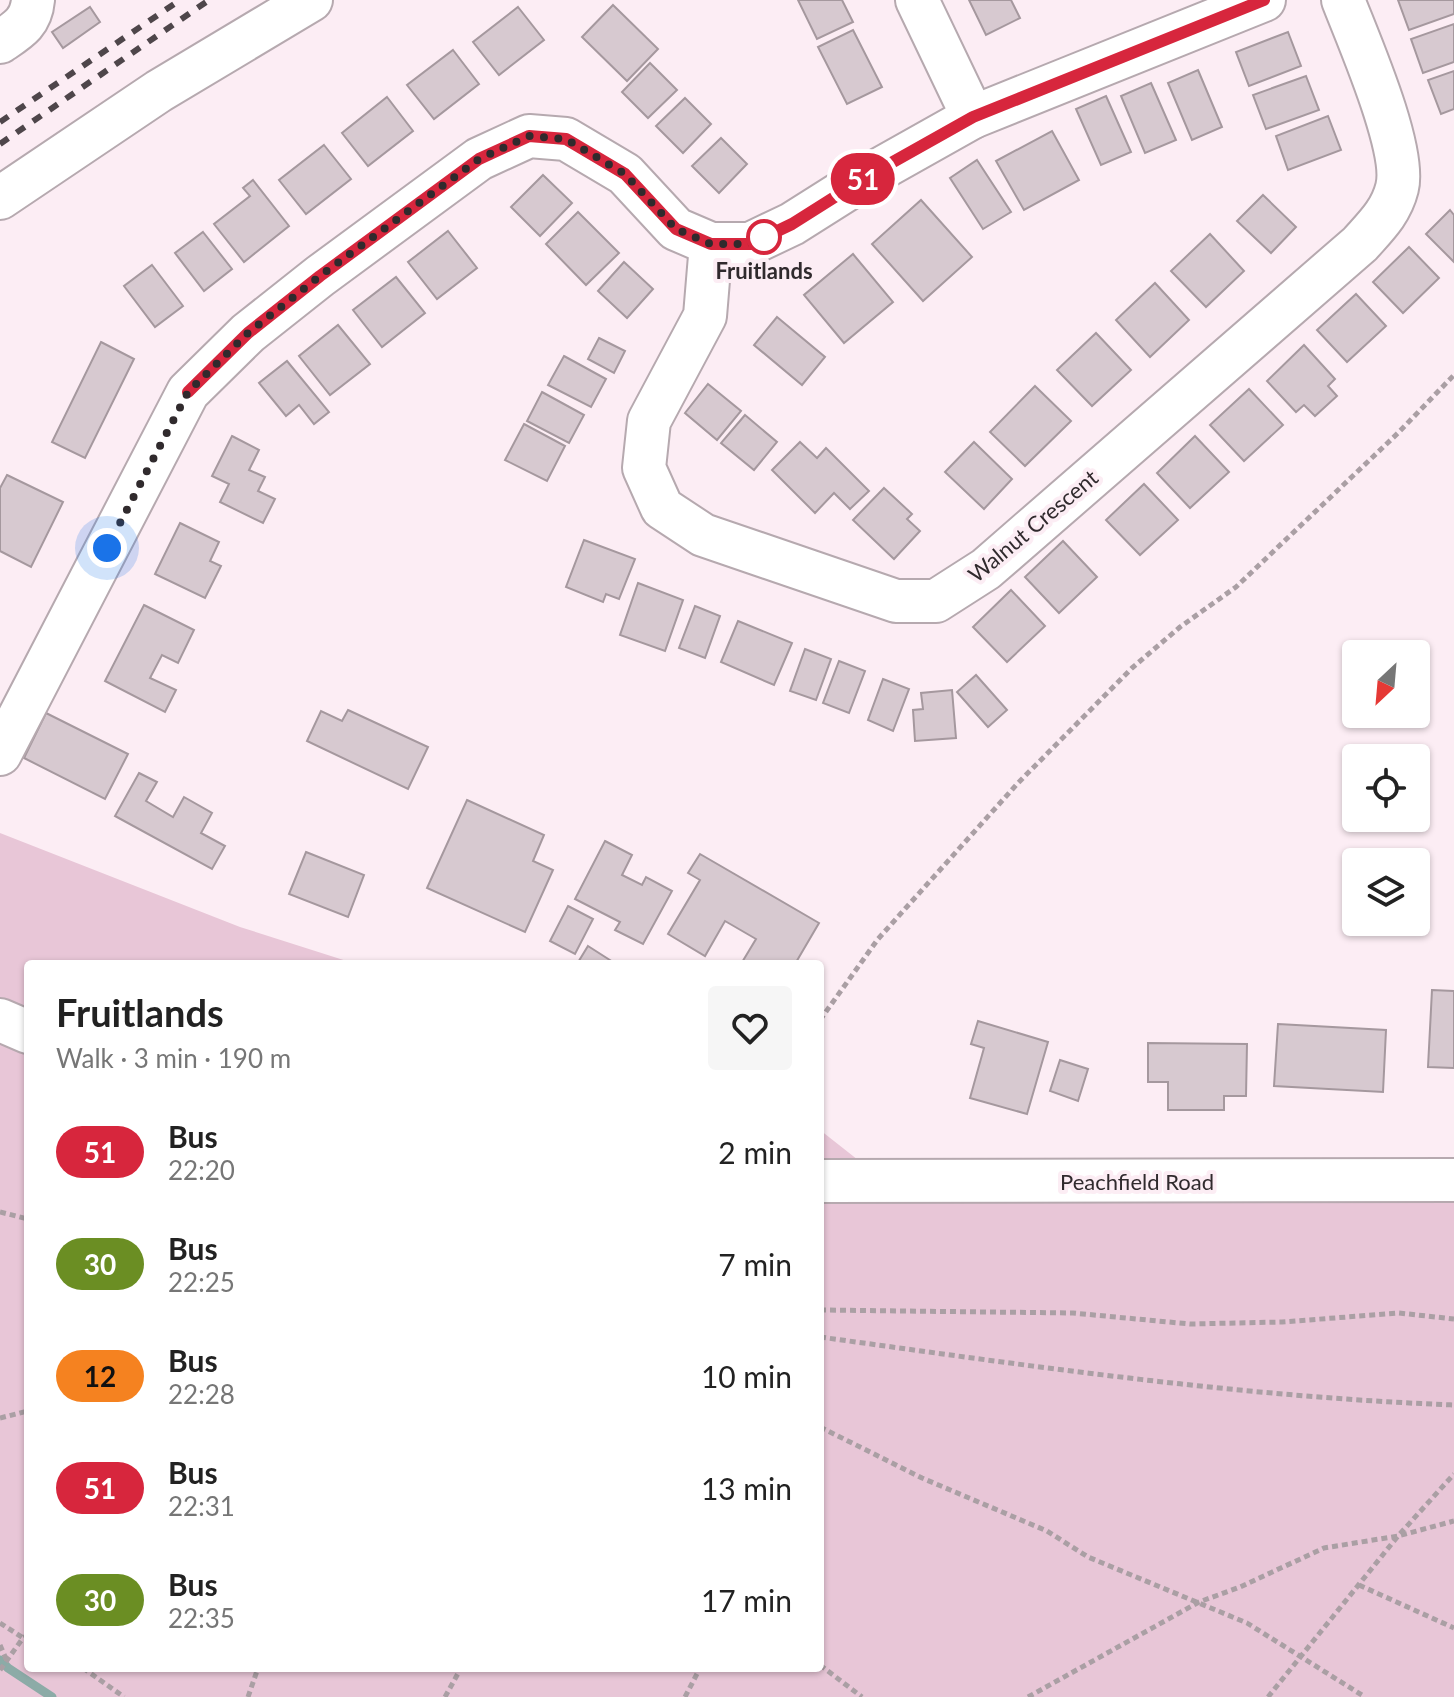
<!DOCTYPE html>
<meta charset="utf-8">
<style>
body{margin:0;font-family:Lato,sans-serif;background:#f6f6f6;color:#222;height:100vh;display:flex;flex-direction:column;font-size:30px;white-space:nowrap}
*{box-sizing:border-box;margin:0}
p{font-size:26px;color:#767676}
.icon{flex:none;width:44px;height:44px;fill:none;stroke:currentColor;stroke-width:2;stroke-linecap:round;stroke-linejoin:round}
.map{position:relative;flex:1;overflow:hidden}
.sheet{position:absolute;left:24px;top:960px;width:800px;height:712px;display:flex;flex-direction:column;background:#fff;border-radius:8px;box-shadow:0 2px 6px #0004}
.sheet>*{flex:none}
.badge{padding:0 16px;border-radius:26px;font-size:28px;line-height:52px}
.needle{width:52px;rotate:206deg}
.buttons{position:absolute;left:1342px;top:640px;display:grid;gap:16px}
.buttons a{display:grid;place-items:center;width:88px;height:88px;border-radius:8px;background:#fff;box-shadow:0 2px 6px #0004;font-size:40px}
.you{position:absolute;width:40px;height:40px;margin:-20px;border:6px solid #fff;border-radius:50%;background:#1a73e8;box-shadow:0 0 0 12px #1a73e833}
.map>.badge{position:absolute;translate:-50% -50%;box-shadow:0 0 0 4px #fff}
.round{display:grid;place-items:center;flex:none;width:84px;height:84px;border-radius:8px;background:#f6f6f6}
.summary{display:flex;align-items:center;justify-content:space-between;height:136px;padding:0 32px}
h1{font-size:38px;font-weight:700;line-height:60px}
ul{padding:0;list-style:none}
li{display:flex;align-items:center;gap:24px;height:112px;padding:0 32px}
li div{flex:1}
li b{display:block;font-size:30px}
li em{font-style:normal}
li .badge{min-width:88px;font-weight:700;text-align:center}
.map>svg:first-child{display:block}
</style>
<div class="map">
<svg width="1454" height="1697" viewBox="0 0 1454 1697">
<rect width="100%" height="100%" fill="#fcedf4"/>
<path fill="#e8c6d7" d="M0,833L240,927L356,964H28V1668H820V1130L886,1182L1454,1180V1697H0Z"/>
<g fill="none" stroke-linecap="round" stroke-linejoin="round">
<path stroke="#8caba7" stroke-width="9" d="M0,1660L8,1668L52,1697"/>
</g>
<g fill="#d7c9d0" stroke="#a5989e" stroke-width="2">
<path d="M798,0H842L853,22L817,39Z"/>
<path d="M969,0H1011L1020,18L986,35Z"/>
<path d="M1398,0H1454V14L1409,30Z"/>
<path d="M613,5L658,49L627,81L582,37Z"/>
<path d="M90,7L100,22L63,48L52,32Z"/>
<path d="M518,7L544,40L499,75L473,42Z"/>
<path d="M1454,24V62L1423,73L1411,39Z"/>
<path d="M853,30L882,87L847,104L818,47Z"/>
<path d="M1288,32L1301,66L1249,86L1236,52Z"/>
<path d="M453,50L479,84L434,119L407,85Z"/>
<path d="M650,63L677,90L648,118L622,92Z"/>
<path d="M1198,70L1222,127L1192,140L1168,83Z"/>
<path d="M1454,71V109L1441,114L1428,80Z"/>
<path d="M1306,76L1319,110L1266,129L1253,95Z"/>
<path d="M1151,83L1176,140L1145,153L1121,96Z"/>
<path d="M1106,96L1131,152L1101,165L1076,109Z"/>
<path d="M387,97L413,131L368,166L342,133Z"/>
<path d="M685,98L711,124L683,153L656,126Z"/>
<path d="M1328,116L1341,150L1288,170L1276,136Z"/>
<path d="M1052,131L1079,180L1024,210L996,161Z"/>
<path d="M721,138L747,164L719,193L692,166Z"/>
<path d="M324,145L351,179L306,214L279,180Z"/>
<path d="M977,160L1011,212L983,229L950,178Z"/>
<path d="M543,175L572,203L540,236L511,207Z"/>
<path d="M253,180L289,226L244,262L214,224L250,196L243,188Z"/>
<path d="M1263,195L1296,227L1271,253L1237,221Z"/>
<path d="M921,200L972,257L923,301L872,244Z"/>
<path d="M1450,210L1454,215V262L1426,234Z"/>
<path d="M578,212L619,253L586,285L546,244Z"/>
<path d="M448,231L477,268L437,299L408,262Z"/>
<path d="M203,232L232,269L204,291L175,253Z"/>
<path d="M1210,234L1244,271L1206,307L1171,271Z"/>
<path d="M1409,247L1439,278L1403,313L1373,282Z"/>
<path d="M853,254L893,302L844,343L804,295Z"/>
<path d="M624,262L653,289L627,318L598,291Z"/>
<path d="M152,265L183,306L155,327L124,286Z"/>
<path d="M396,277L425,313L382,347L353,310Z"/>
<path d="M1155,283L1189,320L1150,357L1116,320Z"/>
<path d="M1356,294L1386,326L1347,362L1317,330Z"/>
<path d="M777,317L825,357L802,385L754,345Z"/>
<path d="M338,325L370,364L330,395L299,356Z"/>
<path d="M1096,333L1131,370L1092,406L1057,370Z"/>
<path d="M599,338L625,351L614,373L588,359Z"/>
<path d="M101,342L134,359L85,458L52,442Z"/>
<path d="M1304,345L1335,379L1328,386L1337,396L1315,416L1304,405L1296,412L1267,381Z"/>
<path d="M564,356L606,379L591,407L548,385Z"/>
<path d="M287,361L329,412L314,424L299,405L286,416L259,383Z"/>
<path d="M708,384L741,411L717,440L685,413Z"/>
<path d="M1035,386L1071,421L1025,466L990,432Z"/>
<path d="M1249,389L1283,425L1244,461L1210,425Z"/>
<path d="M542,392L584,415L569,443L527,421Z"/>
<path d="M745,415L777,442L754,470L721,443Z"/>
<path d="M524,424L565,446L547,481L505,460Z"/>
<path d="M232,436L259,450L249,470L265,477L258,491L275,499L263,523L220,502L229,484L212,476Z"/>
<path d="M1195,436L1229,472L1190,508L1157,473Z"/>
<path d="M800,442L817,458L826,448L869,491L850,509L834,493L815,513L772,470Z"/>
<path d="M974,442L1012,479L984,509L945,472Z"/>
<path d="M7,475L63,502L31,567L0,551V488Z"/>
<path d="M1144,484L1178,520L1140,555L1106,520Z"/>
<path d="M884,488L912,514L907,519L920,531L894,559L853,520Z"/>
<path d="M180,523L219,542L210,561L221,566L205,598L155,574Z"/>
<path d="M584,540L635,559L619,599L606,594L603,602L566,587Z"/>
<path d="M1063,541L1097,577L1059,613L1025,577Z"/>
<path d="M638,583L683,600L665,651L620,635Z"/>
<path d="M1011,590L1045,626L1007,662L973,627Z"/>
<path d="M144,605L194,630L178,663L162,655L150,678L176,690L165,712L105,681Z"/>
<path d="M695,606L720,616L705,658L679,648Z"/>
<path d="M738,621L792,643L774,685L721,662Z"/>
<path d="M805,649L831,659L816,700L790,691Z"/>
<path d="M839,661L865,671L849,713L823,703Z"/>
<path d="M976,675L1007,710L988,727L957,692Z"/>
<path d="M883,679L909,689L893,731L868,720Z"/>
<path d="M952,690L956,738L915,741L913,710L923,709L921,693Z"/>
<path d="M348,710L428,747L408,789L307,741L321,711L342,721Z"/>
<path d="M46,713L128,754L105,799L24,758Z"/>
<path d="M139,773L157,782L146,801L173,817L184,797L212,813L201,833L225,846L212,869L115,816Z"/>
<path d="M467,800L544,835L533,861L553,870L525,932L427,888Z"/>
<path d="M605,841L632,855L622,875L642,885L646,877L672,891L643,944L615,930L620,922L575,899Z"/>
<path d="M306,852L364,875L348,917L289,894Z"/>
<path d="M700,854L819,923L795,964H741L756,939L725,921L705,956L668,934L700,880L688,873Z"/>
<path d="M568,906L593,919L575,954L550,941Z"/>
<path d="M588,946L616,964H577Z"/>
<path d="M1432,990L1454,991V1068L1428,1067Z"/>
<path d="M978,1021L1048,1042L1027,1114L970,1098L984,1048L971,1044Z"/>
<path d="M1278,1024L1386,1030L1383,1092L1274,1086Z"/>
<path d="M1148,1043L1247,1044L1246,1096H1224V1110H1168V1082H1148Z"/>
<path d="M1060,1060L1088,1069L1078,1101L1050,1091Z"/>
</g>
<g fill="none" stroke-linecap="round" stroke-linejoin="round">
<defs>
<g id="minor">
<path d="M917,0L973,117"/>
<path d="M0,42C18,30 31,23 33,0"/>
<path d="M0,198L159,91L311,0"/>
<path d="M711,244L705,316L649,421L644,468L662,508L703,535L896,601H936L986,569L1360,244C1376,226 1391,212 1397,188C1407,150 1358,39 1343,0"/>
<path d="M0,754L188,392L248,333L320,276L479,159L529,136L566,139L625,174L676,229L711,244H750L792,224L868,176L973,117L1264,0"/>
<path d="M0,1020L28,1032"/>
<path d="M820,1181L1454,1180"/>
</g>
</defs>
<use href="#minor" stroke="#b6a9af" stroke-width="46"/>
<g stroke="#aa9fa4" stroke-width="5" stroke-dasharray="6 4" stroke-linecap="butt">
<path d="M820,1020L878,939L1018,783L1132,668L1180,627L1236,587L1398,433L1454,375"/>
<path d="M0,1212L28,1219"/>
<path d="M820,1310L1073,1313L1190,1324L1282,1322L1399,1313L1454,1319"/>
<path d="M820,1337C1030,1366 1242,1397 1454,1405"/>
<path d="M0,1418L28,1411"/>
<path d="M820,1427L922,1478L1047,1531L1088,1557L1247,1623L1365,1697"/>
<path d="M1359,1585L1454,1628"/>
<path d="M0,1623L28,1641"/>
<path d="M0,1645L7,1661"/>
<path d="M820,1665L862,1697"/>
<path d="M83,1668L124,1697"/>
<path d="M0,1670L23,1638L28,1635"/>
<path d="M248,1697L258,1668"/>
<path d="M445,1697L461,1668"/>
<path d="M685,1697L700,1668"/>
<path d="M1028,1697L1199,1602L1240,1587L1324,1548L1398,1536L1454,1521"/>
<path d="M1268,1697L1398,1536L1454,1474"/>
</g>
<use href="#minor" stroke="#fff" stroke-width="42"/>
<g stroke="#4e464a" stroke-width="6" stroke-dasharray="10 10" stroke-linecap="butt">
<path d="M0,122L180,0"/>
<path d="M0,144L209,0"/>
</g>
</g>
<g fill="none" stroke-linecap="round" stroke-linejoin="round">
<defs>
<path id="line" d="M188,392L248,333L320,276L479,159L529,136L566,139L625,174L676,229L711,244H750L792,224L868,176L973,117L1264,0"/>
</defs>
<use href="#line" stroke="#fff" stroke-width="18"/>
<use href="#line" stroke="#d7263d" stroke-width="12"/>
<path stroke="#302a2d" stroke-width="8" stroke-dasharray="0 14.4" d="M107,548L188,392L248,333L320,276L479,159L529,136L566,139L625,174L676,229L711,244H750L771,234L764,237"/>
</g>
<circle fill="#fff" stroke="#d7263d" stroke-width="4" cx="764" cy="237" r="16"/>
<g text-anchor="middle" stroke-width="8" stroke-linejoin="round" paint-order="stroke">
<g font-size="22" font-weight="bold" fill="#302a2d" stroke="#fcedf4">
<text x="764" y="279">Fruitlands</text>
</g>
<g font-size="22" fill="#302a2d" stroke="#fcedf4">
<text transform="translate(1033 526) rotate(-40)" y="8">Walnut Crescent</text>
<text x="1137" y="1190">Peachfield Road</text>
</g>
</g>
</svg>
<div class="buttons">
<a><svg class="needle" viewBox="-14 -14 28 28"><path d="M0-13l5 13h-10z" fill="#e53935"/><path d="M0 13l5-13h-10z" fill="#767676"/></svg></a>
<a><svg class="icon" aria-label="locate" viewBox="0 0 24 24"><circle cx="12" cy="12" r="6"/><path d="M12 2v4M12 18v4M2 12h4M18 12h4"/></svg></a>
<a><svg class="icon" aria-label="layers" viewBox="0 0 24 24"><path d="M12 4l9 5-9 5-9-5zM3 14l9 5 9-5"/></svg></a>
</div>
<div class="you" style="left:107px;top:548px"></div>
<b class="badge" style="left:863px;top:179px;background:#d7263d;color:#fff">51</b>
<section class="sheet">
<div class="summary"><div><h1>Fruitlands</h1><p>Walk · 3 min · 190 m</p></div><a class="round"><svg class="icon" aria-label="heart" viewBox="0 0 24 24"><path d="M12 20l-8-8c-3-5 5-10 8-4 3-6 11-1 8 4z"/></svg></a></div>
<ul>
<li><span class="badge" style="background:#d7263d;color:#fff">51</span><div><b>Bus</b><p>22:20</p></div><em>2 min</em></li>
<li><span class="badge" style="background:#6b8e23;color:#fff">30</span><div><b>Bus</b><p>22:25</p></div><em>7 min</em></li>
<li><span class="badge" style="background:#f58220;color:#111">12</span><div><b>Bus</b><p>22:28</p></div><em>10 min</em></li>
<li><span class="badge" style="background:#d7263d;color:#fff">51</span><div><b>Bus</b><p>22:31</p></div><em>13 min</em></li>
<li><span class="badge" style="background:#6b8e23;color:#fff">30</span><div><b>Bus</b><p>22:35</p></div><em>17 min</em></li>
</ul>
</section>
</div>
